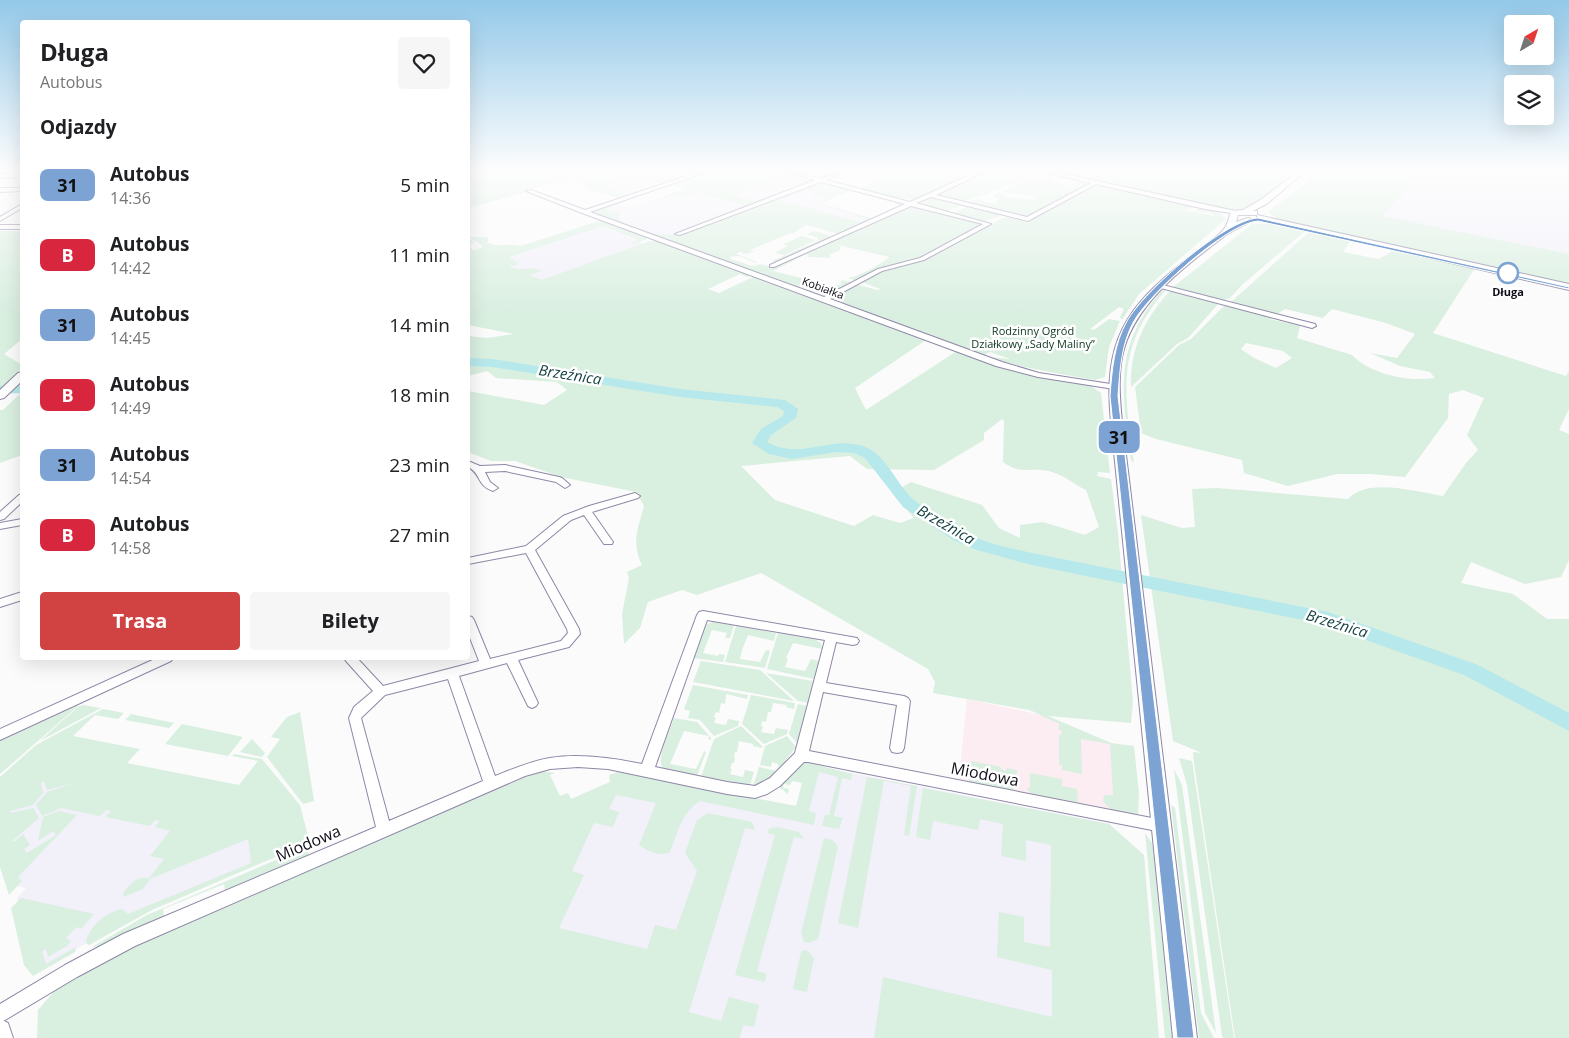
<!DOCTYPE html>
<html lang="pl">
<meta charset="utf-8">
<style>
body{margin:0;font-family:"Open Sans",sans-serif;background:#f6f6f6;color:#202124;height:100vh;display:flex;flex-direction:column;font-size:19px;white-space:nowrap}
*{box-sizing:border-box;margin:0}
p{font-size:16px;color:#757577}
.icon{flex:none;width:28px;height:28px;fill:none;stroke:currentColor;stroke-width:2;stroke-linecap:round;stroke-linejoin:round}
.map{position:relative;flex:1;overflow:hidden}
.details{position:absolute;left:20px;top:20px;width:450px;height:640px;display:flex;flex-direction:column;background:#fff;border-radius:5px;box-shadow:0 5px 20px #0002}
.details>*{flex:none}
.badge{padding:0 10px;border-radius:8px;font-size:18px;line-height:32px}
.needle{width:32px;rotate:39deg}
.controls{position:absolute;left:1504px;top:15px;display:grid;gap:10px}
.controls a{display:grid;place-items:center;width:50px;height:50px;border-radius:5px;background:#fff;box-shadow:0 5px 20px #0002;font-size:25px}
.map>.badge{position:absolute;translate:-50% -50%;box-shadow:0 0 0 2px #fff}
h2{padding:0 20px;font-size:19px;line-height:45px}
.round{display:grid;place-items:center;flex:none;width:52px;height:52px;border-radius:5px;background:#f6f6f6}
.head{display:flex;align-items:center;justify-content:space-between;height:85px;padding:0 20px}
h1{font-size:24px;font-weight:700;line-height:38px}
.primary-button{display:flex;gap:10px;margin-top:auto;padding:10px 20px}
.primary-button a{flex:1;height:58px;border-radius:5px;background:#d14243;color:#fff;font-size:20px;font-weight:700;line-height:58px;text-align:center}
.primary-button a+a{background:#f6f6f6;color:#202124}
ul{padding:0;list-style:none}
li{display:flex;align-items:center;gap:15px;height:70px;padding:0 20px}
li div{flex:1}
li b{display:block;font-size:19px}
li em{font-style:normal}
li .badge{min-width:55px;font-weight:700;text-align:center}
.map>svg:first-child{display:block}
</style>
<div class="map">
<svg width="1569" height="1038" viewBox="0 0 1569 1038">
<rect width="100%" height="100%" fill="#fbfbfb"/>
<path fill="#fcedf2" d="M967,699L1046,716L1117,745L1121,811L959,780Z"/>
<g fill="#f2f0f9">
<path d="M630,169H708L619,198L586,188Z"/>
<path d="M781,169H850L821,179Z"/>
<path d="M1425,169H1569V254L1381,216Z"/>
<path d="M776,178L803,185L756,203L728,195Z"/>
<path d="M817,184L852,190L820,204L872,219L861,224L777,199Z"/>
<path d="M687,189L749,206L668,236H657L596,213V211L617,204L631,208Z"/>
<path d="M599,221L643,237L639,242L644,244L514,291L468,279L515,261L499,253Z"/>
<path d="M47,766L286,850L146,909L34,973L17,898L26,888L14,885L0,822V809Z"/>
<path d="M816,766L1109,824L1144,855L1152,1038H130L562,813L641,777L806,808Z"/>
</g>
<g fill="#d9efe0" fill-rule="evenodd">
<path d="M468,169C486,169 495,175 513,169H669L665,171L677,173L685,171L684,169L699,172L657,187H652L659,184C643,178 625,179 609,186L628,195L620,199C605,194 582,190 575,178L528,189L530,191L468,208Z"/>
<path d="M715,169H775L814,181L800,186L779,179L733,195L752,201H761L676,235L775,199L863,223L839,234L806,225L795,232V234L791,233L750,250L754,252L743,254L742,251L736,254L757,262L756,263L739,256L730,257L731,259L752,266L764,264L762,266L765,265L772,267L908,207L917,206L979,223L981,225L919,258L887,267L856,281L848,278C858,277 883,263 889,257L838,245L841,247L839,251L830,254V258L808,257L809,255L806,254L773,271L802,278V283L818,289L828,290L832,286L843,284L840,283L842,280L852,282L825,298L591,212C597,208 604,206 611,209L608,211H619L620,214L618,219C631,227 653,236 670,235L740,209L742,205L700,193L670,196L630,208L686,189L672,185H667Z"/>
<path d="M907,169H983L917,199L893,198L858,189Z"/>
<path d="M991,169H998L996,171L1028,178L1007,186H1001L1004,188L962,202L937,194Z"/>
<path d="M1002,169H1029L1057,175L1033,178Z"/>
<path d="M1038,169H1299L1249,208L1232,210Z"/>
<path d="M1324,169H1425L1382,216L1569,254V285L1279,220L1268,212Z"/>
<path d="M1049,177L1054,180L1053,182L1067,186L1080,181L1077,180L1088,184L1030,217H1025L965,203L978,199L984,201V202L996,204L998,199L994,198L995,193L1000,192L1009,198L1035,200L1036,196L1002,192L1022,181Z"/>
<path d="M823,182L900,202L903,206L875,218L898,207L895,201L852,190L820,203L874,219L863,221L866,218L853,217L856,215L816,203L825,199L811,194L814,193L812,192L813,191L804,190L800,193L794,194L796,195L787,196L789,198L780,197L818,183Z"/>
<path d="M1094,186H1105L1197,206L1185,210L1215,216L1212,213L1196,211L1200,207L1219,212L1226,219L1139,294L1122,320L1120,317L1124,309L1119,307L1090,329L1094,330L1109,319L1120,321L1109,347L1105,377L1095,380C1058,374 1023,368 988,357L1010,359L990,352L984,355L978,353L833,300L831,298L855,284L878,290L880,289L862,282L884,270L925,259L1005,217L1011,216L1027,222Z"/>
<path d="M935,197L962,204L963,205L945,212L918,203L929,198Z"/>
<path d="M968,206L1002,214V215L985,221L953,213Z"/>
<path d="M599,219L647,236V239L635,244L632,243L639,240L603,226L509,257L518,263L515,266L510,265L511,267C523,272 530,265 543,271L529,275L542,280L649,241H658L752,275L747,277L740,274L708,289L719,293L755,276L926,340L855,388L866,410L957,351L1016,372L1091,386L1101,393L1110,473L1098,472L1097,476L1111,479L1118,533L1133,701L1131,723L1048,716L1111,743L1134,746L1139,793L1138,816L1112,811L1103,801L1104,795H1113L1110,744L1081,739L1082,774L1062,770V765H1059V735H1061L1062,731L1059,730V723C1048,720 1040,714 1029,710L933,693L935,682L928,669L761,573L697,595L682,590L648,602L640,628L624,644L622,614L629,578L627,572L642,565C631,542 638,529 644,506L636,492L561,477L515,461H491L468,452V391L544,405L567,390L557,382L496,378L487,371L468,376V336L487,338L514,334L468,325V238L474,242L470,246L473,251L483,247L479,243L468,237H487L489,241L486,242C498,248 508,243 521,246L599,221ZM1002,419L1004,421L1003,462C1022,476 1033,466 1052,472C1066,476 1073,484 1086,490L1099,527L1085,535L1043,522L1020,525V538L999,528L982,505L911,482L892,493L914,518L900,523L873,515L854,526L775,500L741,466L850,456L867,469L934,470L984,440V433Z"/>
<path d="M1252,224H1272L1305,231L1241,286L1229,299L1220,300L1172,288Z"/>
<path d="M0,231H22V339L4,354L22,365V368L0,390Z"/>
<path d="M814,231L834,237L778,262L772,261L818,241V238L807,234Z"/>
<path d="M1309,232L1350,241L1343,252L1379,259L1392,251L1475,268L1433,333L1566,376L1569,371V409L1559,430L1569,434V560L1561,577L1525,584L1471,562L1461,583L1513,594L1547,619H1569V1038H1235L1194,763L1193,752L1202,753L1173,741L1141,515L1182,528L1195,527L1192,489L1217,488L1348,499C1368,477 1417,492 1443,496L1466,463L1478,450L1467,435L1484,398L1463,390L1449,394L1448,418L1405,477L1370,474H1337L1288,486L1244,473L1242,460L1156,439L1141,433L1135,387L1179,345L1191,339L1225,305L1231,302ZM1285,309L1323,318L1332,309L1386,323L1415,334L1397,358L1370,353L1400,366L1430,372L1435,378C1409,382 1371,375 1352,355L1297,338L1300,326L1270,319ZM1246,343L1283,351L1292,358L1276,368L1254,358L1241,349Z"/>
<path d="M798,235L816,240L784,255L776,253V252L788,246L783,244L802,236Z"/>
<path d="M1167,289C1114,347 1125,393 1134,463L1131,460C1122,391 1113,347 1162,290Z"/>
<path d="M1171,290L1219,303L1188,338L1177,344L1131,387C1129,350 1146,316 1171,290Z"/>
<path d="M22,392V455L0,463V410H3Z"/>
<path d="M714,622L734,625L730,638H725L727,633L712,630L703,653L718,656L719,654L725,655L723,662L693,658L703,627L706,624Z"/>
<path d="M736,626L776,633L774,641L748,635L742,650L740,659L760,662L766,650L770,651L765,668L725,662Z"/>
<path d="M778,633L814,639L821,643L822,649L793,643L786,658L788,659L785,667L805,671L811,659L819,661L814,679L767,669Z"/>
<path d="M701,661L760,670L794,701L693,682Z"/>
<path d="M766,673L813,681L808,703L798,701Z"/>
<path d="M693,685L748,695L747,699L726,694L725,704L721,703L719,713L716,712L714,717L716,718L714,723L726,725L728,719L739,721L738,726L714,736L700,720L688,718L690,711L684,709Z"/>
<path d="M751,695L795,703L794,709L786,707L787,705L773,703L771,712H768L766,722L762,721L761,726L763,727L761,732L774,734L776,728L788,730L787,734L764,744L742,724Z"/>
<path d="M798,704L807,706L797,743L789,734Z"/>
<path d="M78,705L77,707L0,774V741Z"/>
<path d="M84,705L101,708L40,741L79,706Z"/>
<path d="M103,709L124,713L118,719L95,715L73,736L140,749L127,763L239,785L258,761L232,756L234,754L262,759L300,805L307,832L308,843L152,910L89,945L86,943C88,927 106,912 122,909L128,914L251,863L248,839L150,879L143,889L124,897L123,893C130,884 136,876 149,878L164,859L150,856L170,831L155,827L160,821L155,820L150,826L105,817L111,811L106,810L100,816L61,808L42,816L36,805L47,792L78,782L47,790L44,781L41,783L43,793L33,805L10,811L11,813L33,808L39,818L12,841L14,842L23,834L30,845L24,849L27,853L56,835L53,831L38,841L43,817L59,811L77,815L18,877L22,881L9,895L0,867V777L36,745Z"/>
<path d="M300,712L314,801L303,804L267,757L280,739L271,737L287,717Z"/>
<path d="M131,714L174,723L169,728L125,720Z"/>
<path d="M674,718L697,722L711,738V740L708,739L709,736L684,731L670,764L696,769L704,751L706,752L697,776C687,774 674,774 665,770C653,764 671,728 674,718Z"/>
<path d="M182,724L243,737L228,756L165,744Z"/>
<path d="M741,726L762,746V748L753,746V744L739,741L737,752H735L734,757H735L734,763H732L730,768L732,769L730,774L743,777L745,770L754,772L750,785L701,777L714,739Z"/>
<path d="M787,736L796,747L779,769L778,764L772,762L771,767L760,765L765,746Z"/>
<path d="M252,739L265,753L262,757L240,752Z"/>
<path d="M1179,758L1192,761L1234,1038H1223L1222,1036L1187,785Z"/>
<path d="M802,761L852,774L851,780L842,778L834,816L843,818L839,829L822,826L825,815H829L838,777L819,772L809,811L816,813L814,825L700,801C682,812 677,834 670,852C659,857 648,851 639,845L656,803L616,795L609,809L619,812L613,827L594,823L572,871L584,875L559,928L647,949L655,925L676,930L697,871L685,853L697,820L708,813L752,822L755,830L745,828L689,1012L721,1021L729,997L759,1005L754,1027L743,1025L740,1038H37L38,1010L57,988L110,958L161,933L532,774L543,771L555,773L550,775L560,796L568,793L571,799L610,782L609,775L618,772L796,806L802,783L792,781L790,785L784,784L783,788L789,789L788,794L779,787L796,766Z"/>
<path d="M971,761L1001,767V769L1006,771L1007,768L1017,770L1016,787L1012,791L973,784L969,780Z"/>
<path d="M759,767L777,771L767,781L753,786Z"/>
<path d="M1174,769L1182,785L1216,1033L1205,1013Z"/>
<path d="M1030,773L1062,779V786L1077,789L1078,804L1032,795L1027,789L1030,787Z"/>
<path d="M867,777L917,786L909,836L904,835L911,786L884,781L858,928L838,923Z"/>
<path d="M923,788L1109,824L1144,855L1159,1038H874L883,977L1052,1017V970L997,957L999,912L1024,917V942L1050,947L1051,845L1026,840V861L1001,856L1003,824L980,819L978,830L933,821L930,840L916,837Z"/>
<path d="M1171,805L1175,808L1201,1013L1214,1038H1199Z"/>
<path d="M777,827L799,832L804,839L794,837L757,971L767,974L765,982L735,975L775,835L767,833L770,828Z"/>
<path d="M1145,833L1152,843L1153,848L1172,1038H1165Z"/>
<path d="M824,838L832,840L838,846L818,939L809,943L804,942L801,933Z"/>
<path d="M312,847L307,857L225,892L224,884L163,909L164,918L104,946L92,947L147,915L297,851Z"/>
<path d="M21,898L94,914L81,929L76,927L66,938L71,941L67,946L48,957L46,949L42,951L46,964L76,947L75,952L33,976L24,965L11,908Z"/>
<path d="M804,950L808,951L814,958L807,992L793,989L801,952Z"/>
</g>
<g fill="none" stroke-linecap="round" stroke-linejoin="round">
<g fill="#b7e8eb" fill-rule="evenodd">
<path d="M468,358L492,359L680,389L785,400L798,409L796,418L771,435L767,442C801,461 829,435 863,446C888,455 896,485 915,501C921,506 930,510 938,515C947,521 957,528 967,533C987,544 1010,548 1032,553L1328,612L1478,665L1569,713V731L1464,675L1318,623L1032,565L977,550L955,541L903,507L865,458L854,453L836,452L792,459L769,454L752,443L761,429L783,416L784,411L777,407L680,397L492,367L468,366Z"/>
<path d="M22,385V393L0,394V386Z"/>
</g>
<defs>
<g id="street">
<path d="M708,169H715L590,212L824,297L878,269L920,258L983,224L911,206L774,267H770V265L905,204L821,182L680,235L675,234L815,180L776,169C791,169 804,176 818,178C829,179 841,169 852,169L826,180L910,202L983,169H990L936,195L1027,217L1091,183L1032,169H1042L1240,212L1237,214L1205,209L1096,184L1028,221L931,197L916,203L991,224L924,260L882,271L830,299L1002,362L1039,373L1117,385L1118,387L1114,389L1038,377L996,366L582,213L526,191L531,190L585,210Z"/>
<path d="M22,173V177L0,178V174Z"/>
<path d="M0,188H22V191L0,192Z"/>
<path d="M22,204V208L0,221V217Z"/>
<path d="M1159,284L1315,324L1316,326L1312,328L1157,287L1156,286Z"/>
<path d="M468,461L480,466L505,465L559,477L562,478L570,485L565,488L556,482L505,471L485,472L490,482L498,488L493,491C476,485 482,474 468,467Z"/>
<path d="M635,493L640,496L638,498L592,512L613,542L612,544H604L584,515L571,520L535,550L579,629L580,634L569,647L518,660L538,703L536,706L532,708L528,706L507,663L459,676L495,776C513,769 531,761 550,758C580,753 613,758 642,764L697,615L699,612L703,611L857,638L859,641L857,644L853,645L836,642L826,683L904,696L908,698L910,701L904,748L902,752L897,753L892,752L890,748L897,705L823,692L809,751L1162,820L1167,821L1169,826L1167,831L1162,832L808,762H804L780,786L767,794L755,798L727,794L608,769L578,767L550,769L525,776L135,946L77,977L0,1023V1004L65,965L123,934L376,827L349,718L354,707L373,691L346,661L344,658H357L383,686L479,661L468,633V616L472,617L474,620L490,659L561,641L568,633L567,629L526,553L468,564V558L526,546L563,516L589,506ZM707,620L825,640L795,753L770,778L755,786L727,782L655,767ZM448,679L483,781L389,821L361,718L385,695Z"/>
<path d="M22,494V502L4,519L0,520V512L19,495Z"/>
<path d="M22,519V525L0,529V523Z"/>
<path d="M22,592V600L0,607V599Z"/>
<path d="M157,658H173L171,661L0,740V729Z"/>
</g>
<g id="secondary">
<path d="M1301,169H1308L1268,203L1253,211H1257V215H1238L1236,222L1248,218L1252,220C1245,226 1234,229 1226,235C1185,266 1132,305 1122,357C1118,379 1120,401 1122,422L1197,1038H1173L1111,422C1103,343 1124,308 1186,260C1196,252 1217,238 1224,229C1228,224 1229,217 1231,211L1243,210L1262,199Z"/>
<path d="M1257,215L1569,284V290L1260,219H1257Z"/>
<rect x="0" y="225" width="22" height="4"/>
<path d="M22,372V381L4,398L0,399V390L18,373Z"/>
<path d="M0,1019L8,1023L13,1038H0Z"/>
</g>
</defs>
<use href="#street" stroke="#8e87a6" stroke-width="2"/>
<use href="#secondary" stroke="#8e87a6" stroke-width="2"/>
<use href="#street" fill="#fff" fill-rule="evenodd"/>
<use href="#secondary" fill="#fff" fill-rule="evenodd"/>
<defs>
<path id="rail" d="M1560,169L1569,171"/>
</defs>
<use href="#rail" stroke="#46434c" stroke-width="2.5"/>
<use href="#rail" stroke="#fff" stroke-width="1" stroke-dasharray="4.5" stroke-linecap="butt"/>
</g>
<linearGradient id="sky" x2="0" y2="1"><stop stop-color="#94c9e9"/><stop offset="0.54" stop-color="#fdfdfd"/><stop offset="1" stop-color="#fdfdfd" stop-opacity="0"/></linearGradient>
<rect width="1569" height="315" fill="url(#sky)"/>
<path fill="#7da3d5" stroke="#fff" d="M1258,218L1569,287V289L1258,221C1227,223 1149,294 1134,321C1121,344 1120,370 1118,396L1194,1038H1177L1110,396C1112,370 1114,344 1127,321C1144,291 1224,220 1258,218Z"/>
<circle fill="#fff" stroke="#7da3d5" stroke-width="2.5" cx="1508" cy="273" r="10"/>
<g text-anchor="middle" stroke-width="5" stroke-linejoin="round" paint-order="stroke">
<g font-size="11" fill="#100d18" stroke="#fff">
<text transform="translate(823 288) rotate(20)" y="4">Kobiałka</text>
</g>
<g font-size="11" font-weight="bold" fill="#100d18" stroke="#fff">
<text x="1508" y="296">Długa</text>
</g>
<g font-size="11" fill="#0a361f" stroke="#fff">
<text x="1033" y="335">Rodzinny Ogród<tspan x="1033" dy="13">Działkowy „Sady Maliny”</tspan></text>
</g>
<g font-size="15" font-style="italic" fill="#154144" stroke="#fff">
<text transform="translate(570 375) rotate(9)" y="5">Brzeźnica</text>
<text transform="translate(946 525) rotate(30)" y="5">Brzeźnica</text>
<text transform="translate(1337 624) rotate(17)" y="5">Brzeźnica</text>
</g>
<g font-size="16" fill="#100d18" stroke="#fff">
<text transform="translate(985 774) rotate(11)" y="6">Miodowa</text>
<text transform="translate(308 843) rotate(-23)" y="6">Miodowa</text>
</g>
</g>
</svg>
<div class="controls">
<a><svg class="needle" viewBox="-14 -14 28 28"><path d="M0-13l5 13h-10z" fill="#e53935"/><path d="M0 13l5-13h-10z" fill="#757577"/></svg></a>
<a><svg class="icon" aria-label="layers" viewBox="0 0 24 24"><path d="M12 4l9 5-9 5-9-5zM3 14l9 5 9-5"/></svg></a>
</div>
<b class="badge" style="left:1119px;top:437px;background:#7da3d5;color:#111">31</b>
<section class="details">
<div class="head"><div><h1>Długa</h1><p>Autobus</p></div><a class="round"><svg class="icon" aria-label="heart" viewBox="0 0 24 24"><path d="M12 20l-8-8c-3-5 5-10 8-4 3-6 11-1 8 4z"/></svg></a></div>
<h2>Odjazdy</h2>
<ul>
<li><span class="badge" style="background:#7da3d5;color:#111">31</span><div><b>Autobus</b><p>14:36</p></div><em>5 min</em></li>
<li><span class="badge" style="background:#d7263d;color:#fff">B</span><div><b>Autobus</b><p>14:42</p></div><em>11 min</em></li>
<li><span class="badge" style="background:#7da3d5;color:#111">31</span><div><b>Autobus</b><p>14:45</p></div><em>14 min</em></li>
<li><span class="badge" style="background:#d7263d;color:#fff">B</span><div><b>Autobus</b><p>14:49</p></div><em>18 min</em></li>
<li><span class="badge" style="background:#7da3d5;color:#111">31</span><div><b>Autobus</b><p>14:54</p></div><em>23 min</em></li>
<li><span class="badge" style="background:#d7263d;color:#fff">B</span><div><b>Autobus</b><p>14:58</p></div><em>27 min</em></li>
</ul>
<div class="primary-button"><a>Trasa</a><a>Bilety</a></div>
</section>
</div>
